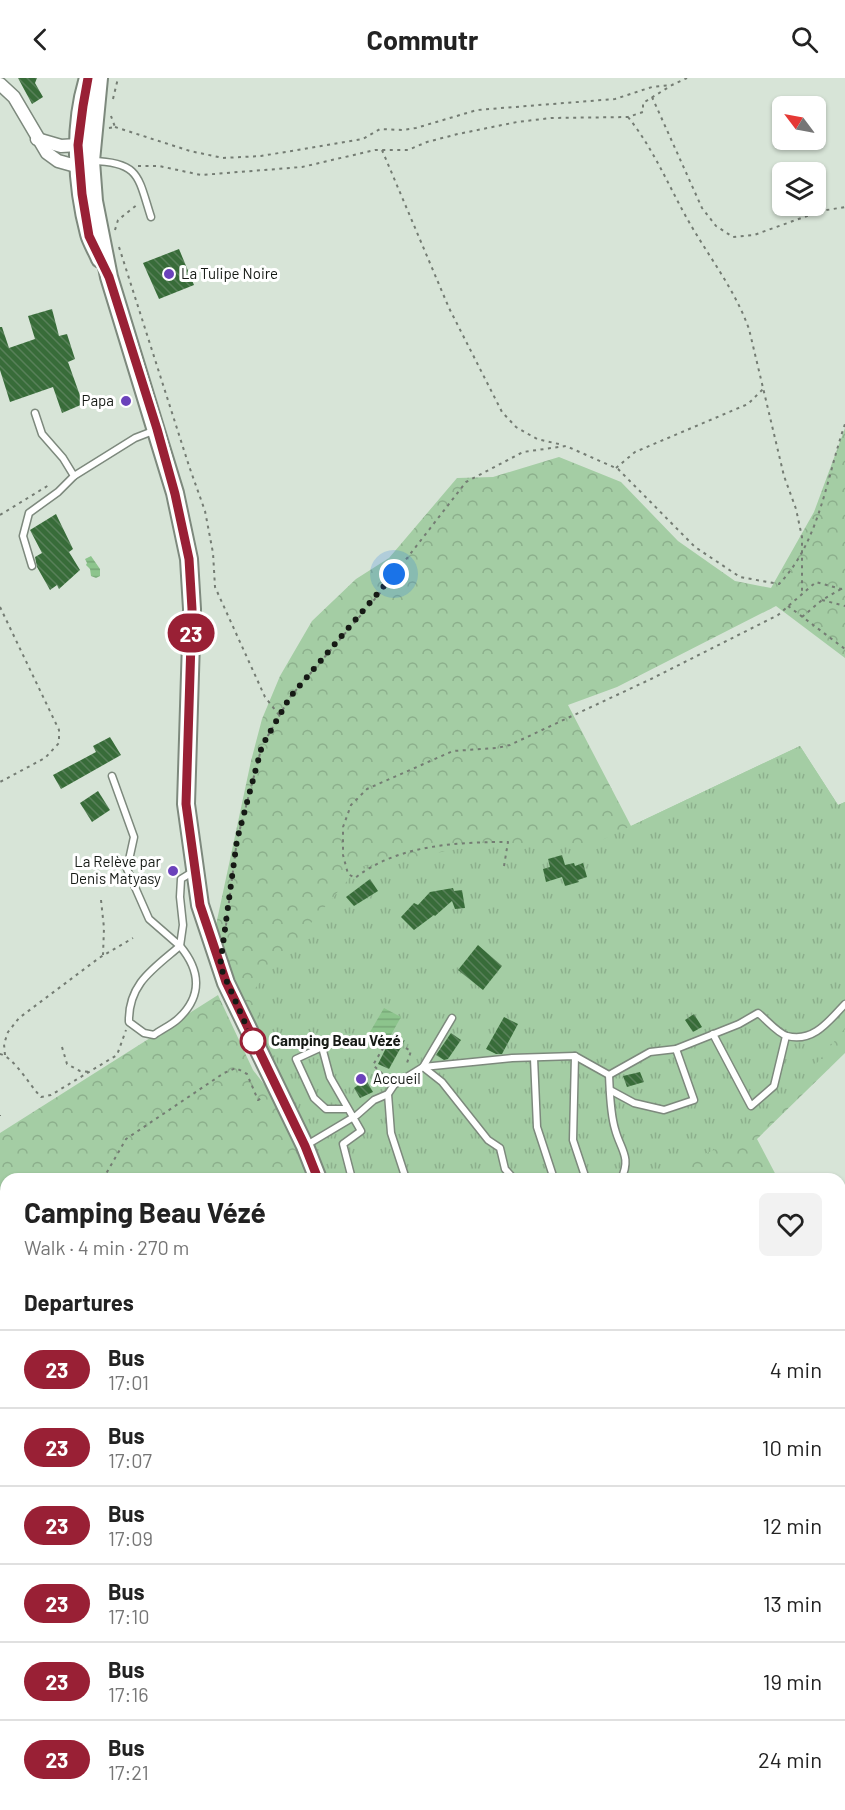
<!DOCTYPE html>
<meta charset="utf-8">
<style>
body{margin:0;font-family:Barlow,sans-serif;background:#f2f2f2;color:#222;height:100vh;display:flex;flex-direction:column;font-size:22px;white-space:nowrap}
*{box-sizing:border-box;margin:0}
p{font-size:20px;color:#767676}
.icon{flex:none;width:33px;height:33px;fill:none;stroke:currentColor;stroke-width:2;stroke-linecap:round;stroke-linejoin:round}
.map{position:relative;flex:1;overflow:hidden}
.sheet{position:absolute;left:0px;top:1095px;width:846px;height:638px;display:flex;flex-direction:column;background:#fff;border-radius:18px 18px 0 0;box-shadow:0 2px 4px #0004}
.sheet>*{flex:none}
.badge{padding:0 12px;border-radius:20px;font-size:21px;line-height:39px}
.needle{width:39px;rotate:302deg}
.buttons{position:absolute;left:772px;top:18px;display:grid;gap:12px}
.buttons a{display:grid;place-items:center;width:54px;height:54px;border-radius:9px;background:#fff;box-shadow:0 2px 4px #0004;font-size:30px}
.you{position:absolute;width:30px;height:30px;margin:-15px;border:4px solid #fff;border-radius:50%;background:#1a73e8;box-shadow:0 0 0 9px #1a73e833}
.map>.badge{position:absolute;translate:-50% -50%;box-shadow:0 0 0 3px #fff}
h2{padding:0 24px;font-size:22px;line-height:54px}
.round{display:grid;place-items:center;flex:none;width:63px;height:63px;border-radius:9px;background:#f2f2f2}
.overview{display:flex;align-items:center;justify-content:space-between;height:102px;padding:0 24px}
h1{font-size:28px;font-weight:700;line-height:45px}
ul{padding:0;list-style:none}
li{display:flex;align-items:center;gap:18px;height:78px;padding:0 24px;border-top:2px solid #e0e0e0}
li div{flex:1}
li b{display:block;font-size:22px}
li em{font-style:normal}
li .badge{min-width:66px;font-weight:700;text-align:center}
header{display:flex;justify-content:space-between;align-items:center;height:78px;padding:0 24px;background:#fff;font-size:27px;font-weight:700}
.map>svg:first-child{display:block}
</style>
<header><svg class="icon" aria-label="back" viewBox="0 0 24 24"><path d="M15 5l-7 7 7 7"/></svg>Commutr<svg class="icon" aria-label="search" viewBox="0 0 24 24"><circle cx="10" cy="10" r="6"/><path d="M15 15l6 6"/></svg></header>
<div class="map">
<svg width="845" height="1732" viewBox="0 0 845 1732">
<defs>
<pattern id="forest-crowns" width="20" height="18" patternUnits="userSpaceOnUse" patternTransform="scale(1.5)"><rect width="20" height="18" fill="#a4cda4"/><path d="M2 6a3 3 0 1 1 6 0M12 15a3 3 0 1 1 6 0" fill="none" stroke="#8caf8c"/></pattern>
<pattern id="park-tufts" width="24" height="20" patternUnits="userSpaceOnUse" patternTransform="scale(1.5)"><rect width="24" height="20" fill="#a4cda4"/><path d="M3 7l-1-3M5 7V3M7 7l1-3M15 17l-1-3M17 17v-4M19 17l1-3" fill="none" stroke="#8caf8c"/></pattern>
<pattern id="water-rules" width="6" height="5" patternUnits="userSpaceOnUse" patternTransform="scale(1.5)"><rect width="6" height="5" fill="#8cc48c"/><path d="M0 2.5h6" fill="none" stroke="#78a878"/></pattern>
<pattern id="building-back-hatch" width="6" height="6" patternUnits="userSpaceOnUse" patternTransform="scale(1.5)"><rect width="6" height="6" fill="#386c39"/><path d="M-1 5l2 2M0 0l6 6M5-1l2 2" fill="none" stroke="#588059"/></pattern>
</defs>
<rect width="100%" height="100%" fill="#d7e4d7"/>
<g fill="url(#forest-crowns)">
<path d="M845,350V580L776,528L617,609L568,627L631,748L800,668L838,727L845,724V975L757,1061L778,1101H325L304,1047L266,967L241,920L216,847L251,683L262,641L280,598L312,543L356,501L389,480L457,400L493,399L559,379L621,404L678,463L735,503L771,510L814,434Z"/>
<path d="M218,917L253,992L277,1023L313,1101H6V1321L0,1315V1055Z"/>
<path d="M55,1727V1726L341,1727L339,1732H48Z"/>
</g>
<path fill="url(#park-tufts)" d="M800,668L838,727L845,724V950L766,1049L648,1101H321L251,915L359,789L480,767L593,766Z"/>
<g fill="url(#water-rules)">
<path d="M91,478L100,491V498L96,500L91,498L90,491L86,487L87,485L85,481Z"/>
<path d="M384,930L401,939L387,964L370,954Z"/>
</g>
<g fill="url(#building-back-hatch)">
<path d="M18,0H37L35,5L43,19L32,26Z"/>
<path d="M179,171L194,207L159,221L143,185Z"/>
<path d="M52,231L59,258L67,256L75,281L68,284L83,326L62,335L53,309L10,324L0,292V249H2L9,270L35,261L28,238Z"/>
<path d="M56,436L73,471L69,474L80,492L59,511L57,507L50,512L37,489L35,479L42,475L30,452Z"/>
<path d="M110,659L121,677L61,711L53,697L96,674L93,668Z"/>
<path d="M98,713L110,732L92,744L80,725Z"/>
<path d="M562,777L565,787L574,785L575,788L583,785L587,799L578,802L579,804L565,808L562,799L546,804L543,791L550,789L548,781Z"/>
<path d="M370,801L378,813L354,828L346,819Z"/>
<path d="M453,810L454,813L462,812L465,830L455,831L452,823L435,838L434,837L414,852L401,839L414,825L418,827L430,814Z"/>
<path d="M478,867L502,888L483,912L458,892Z"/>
<path d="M694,936L702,949L693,954L685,942Z"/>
<path d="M504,939L518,946L502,976H496L486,971Z"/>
<path d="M451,955L461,962L448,981L444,982L436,977Z"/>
<path d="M405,962L389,991L378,986L386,970Z"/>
<path d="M640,994L644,1004L627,1009L623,998Z"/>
<path d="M366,1002L373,1014L360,1020L354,1010Z"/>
</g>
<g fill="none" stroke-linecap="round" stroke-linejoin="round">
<defs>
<g id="service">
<path d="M92,83C140,84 138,99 151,139"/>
<path d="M35,335L42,356L63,380L74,398"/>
<path d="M32,488L23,458L29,435L58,414L74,398L135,360L153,353"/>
<path d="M112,698L134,759L127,791L149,841L180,868L183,847L180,819L181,801L194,793"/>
<path d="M180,868C200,892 203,917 179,940C172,947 162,951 154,957L144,955L129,944C128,906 153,891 180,868Z"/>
<path d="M713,956L751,1028L774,1008L786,958"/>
<path d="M575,978L573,1062L586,1101"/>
<path d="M534,980L537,1049L554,1101"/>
<path d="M423,989L512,980L575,978L609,997"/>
<path d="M423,989L442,1004L488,1062L500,1070L505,1091L514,1101"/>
<path d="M609,997L650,974L676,971L739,946L758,935C766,941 777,955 787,958C813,965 829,943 845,926"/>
<path d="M609,997C610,1015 610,1034 615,1051C620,1071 632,1079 621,1101"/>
<path d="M610,1012L634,1025L664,1032L694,1022L676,971"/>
<path d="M347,1031H326L314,1020L296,981L322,969L330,999L361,1053L343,1066L352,1101"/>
<path d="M305,1068L357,1037L374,1022L388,1016"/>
<path d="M406,1101L391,1055L388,1016L394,1007L423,989L452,940"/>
<path d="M840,1499H845"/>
<path d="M840,1692L845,1686"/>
<path d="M673,1726V1732"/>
<path d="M822,1726L829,1732"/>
<path d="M807,1732L812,1726"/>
</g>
<g id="minor">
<path d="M0,6L14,19L47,75L58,83L76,88L83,85"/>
<path d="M37,61L61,68L78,67L81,74"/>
</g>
<g id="secondary">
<path d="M88,0C73,48 76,107 89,156C91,164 97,173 100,181"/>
<path d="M99,0L91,83L94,123L109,199L175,415L189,481L192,531L186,726L200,827L226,905L305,1068L318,1101"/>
<path d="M461,1726L462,1732"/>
</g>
</defs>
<use href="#service" stroke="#7d897d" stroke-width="9"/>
<use href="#minor" stroke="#7d897d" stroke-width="15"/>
<use href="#secondary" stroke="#7d897d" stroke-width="20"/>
<g stroke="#747c73" stroke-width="2" stroke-dasharray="3 4.5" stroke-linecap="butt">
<path d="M652,19L702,130L716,148L733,159L754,157L821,133L845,129"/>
<path d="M113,21L118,0"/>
<path d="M628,39C652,69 666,102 684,135C705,174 734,209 749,251L784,398L796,431L802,459V516"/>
<path d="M115,49L190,73L223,80L261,78L363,61L380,51L402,52L416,50L477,32L615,21L652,9L671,7"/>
<path d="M109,50L115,49L111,38"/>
<path d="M382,72L449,230L502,334L516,349L537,361L563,367"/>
<path d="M138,88H159L201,97L302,89L375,72H408L427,64L458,56L517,44L551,40L628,39L643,34V25L672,7L687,0"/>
<path d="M115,152L118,142L138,126"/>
<path d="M119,169L189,388L205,433L213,475L215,509L265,619L279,637"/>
<path d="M616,390L635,374L748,326L764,310"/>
<path d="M0,437L49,407"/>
<path d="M822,522L845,528"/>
<path d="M788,528L845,571"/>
<path d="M0,529L59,652V665L45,680L0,704"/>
<path d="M802,539L822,522L841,511"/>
<path d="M504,788L508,764C456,764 397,767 355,800L348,796L343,777V749L351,727L367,711L453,673L497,670L510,667L651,601L778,537L816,504L841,511L845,510"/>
<path d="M101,822L104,850L103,877"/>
<path d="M225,855L237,762L262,668L290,619L380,515L466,404L523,374L566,368L618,391L695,469L740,499L779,506C820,463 826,401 845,346"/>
<path d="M62,969L67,986L80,993L91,994"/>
<path d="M0,976C14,979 30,1008 41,1019L51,1017L117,977L126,952"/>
<path d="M5,977L4,966L8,954L19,940L99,880L133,860"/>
<path d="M388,1001L373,987L385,967L393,963L411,973L406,988"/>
<path d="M0,1037V1038"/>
<path d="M103,1101L126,1061L224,995L236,990L247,996L258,1022L264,1019"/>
<path d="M0,1329L6,1325"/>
<path d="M840,1332L845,1329"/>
<path d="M840,1372H845"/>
<path d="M840,1404L845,1395"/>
<path d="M140,1726V1732"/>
<path d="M345,1732L347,1726"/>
</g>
<use href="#service" stroke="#fff" stroke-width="6"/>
<use href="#minor" stroke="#fff" stroke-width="12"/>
<use href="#secondary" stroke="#fff" stroke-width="16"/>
</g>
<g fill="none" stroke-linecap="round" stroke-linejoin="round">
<defs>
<path id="line" d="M88,0L83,28L78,67L82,116L89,158L109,199L157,351L175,416L189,481L192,531L186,726L200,827L226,904L305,1068L318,1101"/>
</defs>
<use href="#line" stroke="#fff" stroke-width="14"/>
<use href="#line" stroke="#992035" stroke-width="9"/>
<path stroke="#161a15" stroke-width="6" stroke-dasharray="0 10.8" d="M253,963L220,888L237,762L262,668L290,619L394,496"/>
</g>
<g fill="#6b42bb" stroke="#fff" stroke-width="2">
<circle cx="169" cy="196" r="6"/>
<circle cx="126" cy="323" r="6"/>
<circle cx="173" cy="793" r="6"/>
<circle cx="361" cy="1001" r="6"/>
</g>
<circle fill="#fff" stroke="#992035" stroke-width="3" cx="253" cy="963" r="12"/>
<g text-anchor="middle" stroke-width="6" stroke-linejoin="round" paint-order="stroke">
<g font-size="15" fill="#161a15" stroke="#fff" text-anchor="start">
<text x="181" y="201">La Tulipe Noire</text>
<text x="114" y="328" text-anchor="end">Papa</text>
<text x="161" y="789" text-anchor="end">La Relève par<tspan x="161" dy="17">Denis Matyasy</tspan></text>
<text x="373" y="1006">Accueil</text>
</g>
<g font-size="15" font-weight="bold" fill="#161a15" stroke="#fff" text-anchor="start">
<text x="271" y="968">Camping Beau Vézé</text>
</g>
</g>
</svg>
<div class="buttons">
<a><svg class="needle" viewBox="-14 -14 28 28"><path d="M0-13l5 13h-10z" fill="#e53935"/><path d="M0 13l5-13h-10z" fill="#767676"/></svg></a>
<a><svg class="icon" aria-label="layers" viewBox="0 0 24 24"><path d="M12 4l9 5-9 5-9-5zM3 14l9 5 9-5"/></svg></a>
</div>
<div class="you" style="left:394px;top:496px"></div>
<b class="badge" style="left:191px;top:555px;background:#992035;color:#fff">23</b>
<section class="sheet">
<div class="overview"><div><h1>Camping Beau Vézé</h1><p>Walk · 4 min · 270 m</p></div><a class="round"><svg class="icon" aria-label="heart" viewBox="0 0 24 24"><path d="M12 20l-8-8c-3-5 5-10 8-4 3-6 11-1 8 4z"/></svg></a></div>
<h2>Departures</h2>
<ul>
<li><span class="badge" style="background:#992035;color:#fff">23</span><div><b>Bus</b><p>17:01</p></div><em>4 min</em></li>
<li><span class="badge" style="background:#992035;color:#fff">23</span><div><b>Bus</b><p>17:07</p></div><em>10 min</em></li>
<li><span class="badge" style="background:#992035;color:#fff">23</span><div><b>Bus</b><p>17:09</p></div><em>12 min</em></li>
<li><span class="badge" style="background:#992035;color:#fff">23</span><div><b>Bus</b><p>17:10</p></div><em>13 min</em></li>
<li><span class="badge" style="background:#992035;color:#fff">23</span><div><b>Bus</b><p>17:16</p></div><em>19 min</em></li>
<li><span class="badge" style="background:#992035;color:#fff">23</span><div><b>Bus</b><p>17:21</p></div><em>24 min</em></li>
</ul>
</section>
</div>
